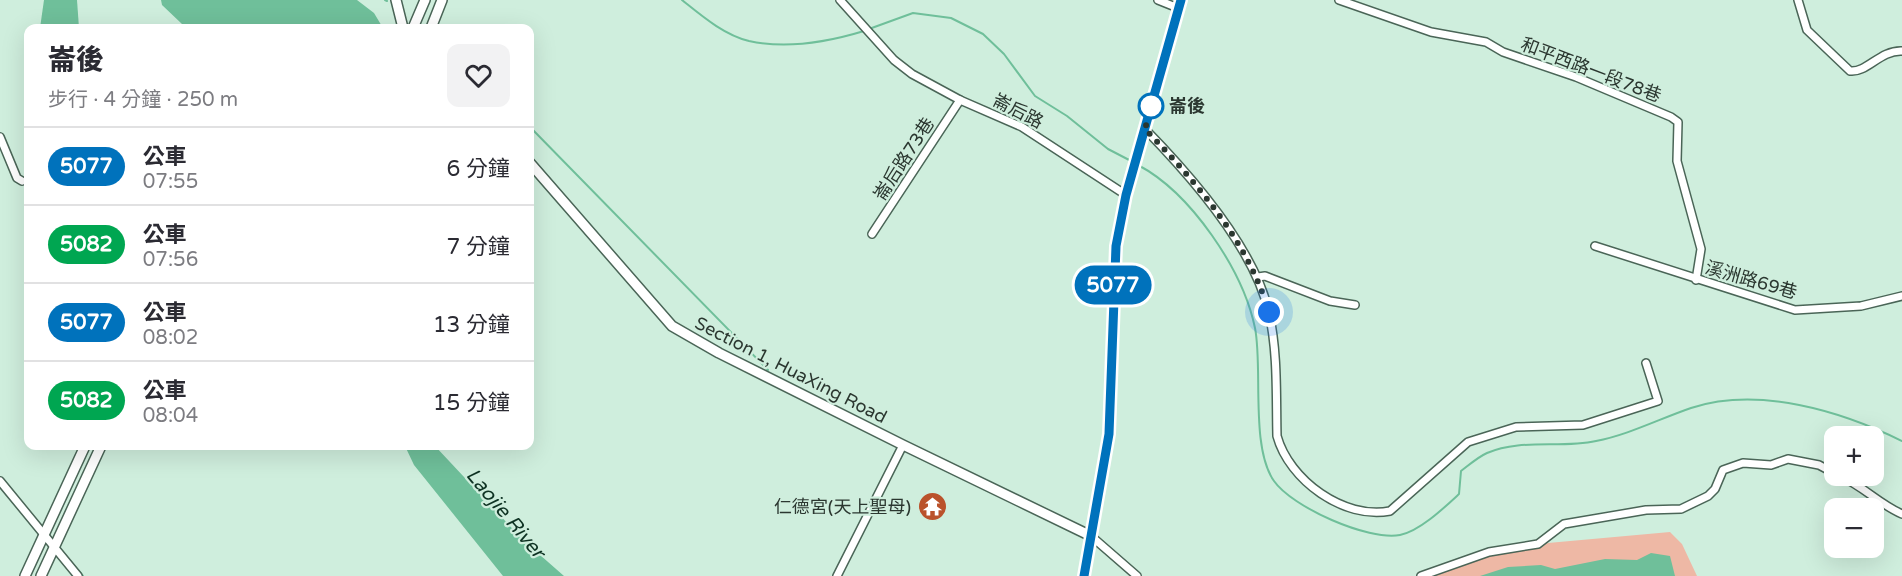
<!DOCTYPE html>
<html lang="zh-TW">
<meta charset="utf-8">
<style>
body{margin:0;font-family:"Varela Round","Noto Sans TC",sans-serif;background:#f2f2f3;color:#2b2b33;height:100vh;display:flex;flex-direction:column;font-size:22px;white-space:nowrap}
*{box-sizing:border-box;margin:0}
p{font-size:20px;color:#7c7c81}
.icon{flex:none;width:33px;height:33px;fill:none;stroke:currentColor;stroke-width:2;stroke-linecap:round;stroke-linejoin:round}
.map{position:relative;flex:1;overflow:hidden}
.side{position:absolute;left:24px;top:24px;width:510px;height:426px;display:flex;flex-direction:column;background:#fff;border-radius:12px;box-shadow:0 6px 24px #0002}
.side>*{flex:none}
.badge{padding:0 12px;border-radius:20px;font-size:21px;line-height:39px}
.tools{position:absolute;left:1824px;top:426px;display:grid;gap:12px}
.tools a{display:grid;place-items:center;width:60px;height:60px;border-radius:12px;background:#fff;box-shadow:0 6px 24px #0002;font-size:30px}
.you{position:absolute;width:30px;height:30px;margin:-15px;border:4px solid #fff;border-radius:50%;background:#1a73e8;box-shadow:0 0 0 9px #1a73e833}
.map>.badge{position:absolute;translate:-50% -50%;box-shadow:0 0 0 3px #fff}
.round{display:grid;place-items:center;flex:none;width:63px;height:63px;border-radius:12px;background:#f2f2f3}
.headline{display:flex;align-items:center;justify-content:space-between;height:102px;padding:0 24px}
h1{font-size:28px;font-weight:800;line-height:45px}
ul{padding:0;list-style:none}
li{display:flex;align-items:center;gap:18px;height:78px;padding:0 24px;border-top:2px solid #e1e1e2}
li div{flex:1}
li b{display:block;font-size:22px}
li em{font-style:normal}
li .badge{min-width:66px;font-weight:700;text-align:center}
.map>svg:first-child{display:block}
</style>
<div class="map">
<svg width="1902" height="576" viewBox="0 0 1902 576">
<rect width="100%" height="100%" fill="#cfeedd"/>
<path fill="#eeb8a5" d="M1670,532L1682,544L1697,576H1427L1487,554L1534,548L1548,543Z"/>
<g fill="#6fbf9a">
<path d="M44,0H77L79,28H40Z"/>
<path d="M161,0H357L374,13L383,28H181L182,24L162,5Z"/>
<path d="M405,446H435L523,540L564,576H503L414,465Z"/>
<path d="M1651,553L1670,556L1675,576H1480L1508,567L1541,565L1555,569L1605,559L1637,560Z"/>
</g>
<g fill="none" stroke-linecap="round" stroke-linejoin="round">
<g stroke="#6fbf9a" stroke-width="2">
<path d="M385,0L387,1"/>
<path d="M682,0C702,16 724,35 749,41C786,49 828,42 864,31"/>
<path d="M869,29L913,13L951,18L983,34L1004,54L1035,96L1067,116L1108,149L1133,162"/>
<path d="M530,127L768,370"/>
<path d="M1138,165C1191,193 1243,270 1255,328C1263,367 1250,447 1274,481C1292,507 1368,541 1400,535C1420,531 1445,507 1459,494L1461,471C1469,465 1478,457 1487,453C1521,438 1561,449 1596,441C1628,435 1659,419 1691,408C1759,386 1841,411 1902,441"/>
<path d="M70,561L83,576"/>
</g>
<defs>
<g id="street">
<path d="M840,0L894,60L912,74L960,100L1022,127L1126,195"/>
<path d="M1158,0L1178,8"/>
<path d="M1339,0L1431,32L1486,42L1503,52L1576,77L1671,117L1678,122L1677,161L1701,249L1696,280"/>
<path d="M1798,0L1807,30L1850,71C1867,73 1880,50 1902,51"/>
<path d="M1145,129C1190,175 1255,249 1269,313C1278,353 1276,396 1277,436C1289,480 1344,520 1390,511L1468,442L1516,427L1583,425L1658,401L1646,363"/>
<path d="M0,137L17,178L22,181"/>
<path d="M872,234L960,100"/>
<path d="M1595,246L1795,310L1861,306L1902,296"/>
<path d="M1258,277L1265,276L1330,301L1355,305"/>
<path d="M1840,476C1863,486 1879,504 1902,514"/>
<path d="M0,481L78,576"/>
<path d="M1091,536L1137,576"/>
<path d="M837,576L903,445"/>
<path d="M1421,576L1489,552L1538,544L1564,524L1646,510L1681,509L1708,496L1715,489L1723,470L1743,463L1771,465L1788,459L1819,465L1834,473"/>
</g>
<g id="secondary">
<path d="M396,0L403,28"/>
<path d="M413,28L425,0"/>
<path d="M431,28L442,0"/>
<path d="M530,163L672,326L719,353L903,445L1091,536"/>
<path d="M25,576L85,446"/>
<path d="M41,576L101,446"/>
<path d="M1084,576L1109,434L1116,246L1126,195L1181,0"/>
</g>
</defs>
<use href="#street" stroke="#4a6557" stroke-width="10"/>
<use href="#secondary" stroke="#4a6557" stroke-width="12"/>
<use href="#street" stroke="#fff" stroke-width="7"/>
<use href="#secondary" stroke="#fff" stroke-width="9"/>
</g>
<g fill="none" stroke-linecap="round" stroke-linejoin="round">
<defs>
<path id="line" d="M1084,576L1109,434L1116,246L1126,195L1181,0"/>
</defs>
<use href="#line" stroke="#fff" stroke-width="14"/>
<use href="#line" stroke="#0072bc" stroke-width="9"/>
<path stroke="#2b3730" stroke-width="6" stroke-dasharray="0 10.8" d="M1151,106L1153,100L1145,129C1195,181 1248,241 1269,312"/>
</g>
<defs>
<symbol id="temple-disc" viewBox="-11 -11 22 22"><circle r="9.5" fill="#ba522b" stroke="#cfeedd"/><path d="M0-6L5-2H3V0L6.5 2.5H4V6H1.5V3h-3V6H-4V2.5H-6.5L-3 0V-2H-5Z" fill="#fff"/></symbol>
</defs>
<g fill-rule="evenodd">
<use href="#temple-disc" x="916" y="490" width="33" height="33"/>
</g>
<circle fill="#fff" stroke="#0072bc" stroke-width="3" cx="1151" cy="106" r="12"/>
<g text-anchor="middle" stroke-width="4.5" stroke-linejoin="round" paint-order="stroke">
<g font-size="18" fill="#2b3730" stroke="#cfeedd">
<text transform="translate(1591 70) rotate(21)" y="6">和平西路一段78巷</text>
<text transform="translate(1018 111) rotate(27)" y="6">崙后路</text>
<text transform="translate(904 159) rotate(-57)" y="6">崙后路73巷</text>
<text transform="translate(1751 280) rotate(16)" y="6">溪洲路69巷</text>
<text transform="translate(791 370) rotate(27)" y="6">Section 1, HuaXing Road</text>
</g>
<g font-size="18" font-weight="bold" fill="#2b3730" stroke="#cfeedd" text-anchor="start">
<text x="1169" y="112">崙後</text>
</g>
<g font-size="18" fill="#2b3730" stroke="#cfeedd" text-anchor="end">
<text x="911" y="513">仁德宮(天上聖母)</text>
</g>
<g font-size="20" font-style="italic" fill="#0e3323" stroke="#cfeedd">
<text transform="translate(506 513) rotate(50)" y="7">Laojie River</text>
</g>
</g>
</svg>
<div class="tools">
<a>+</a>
<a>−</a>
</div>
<div class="you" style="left:1269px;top:312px"></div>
<b class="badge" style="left:1113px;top:285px;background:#0072bc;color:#fff">5077</b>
<section class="side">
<div class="headline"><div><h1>崙後</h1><p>步行 · 4 分鐘 · 250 m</p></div><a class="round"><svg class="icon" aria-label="heart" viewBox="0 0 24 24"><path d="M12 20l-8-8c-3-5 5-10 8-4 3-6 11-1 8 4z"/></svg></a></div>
<ul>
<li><span class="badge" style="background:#0072bc;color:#fff">5077</span><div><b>公車</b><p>07:55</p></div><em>6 分鐘</em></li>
<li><span class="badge" style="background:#00a651;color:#fff">5082</span><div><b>公車</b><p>07:56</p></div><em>7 分鐘</em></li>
<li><span class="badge" style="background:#0072bc;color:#fff">5077</span><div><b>公車</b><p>08:02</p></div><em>13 分鐘</em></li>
<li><span class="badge" style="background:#00a651;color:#fff">5082</span><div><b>公車</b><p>08:04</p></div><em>15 分鐘</em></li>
</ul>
</section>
</div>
